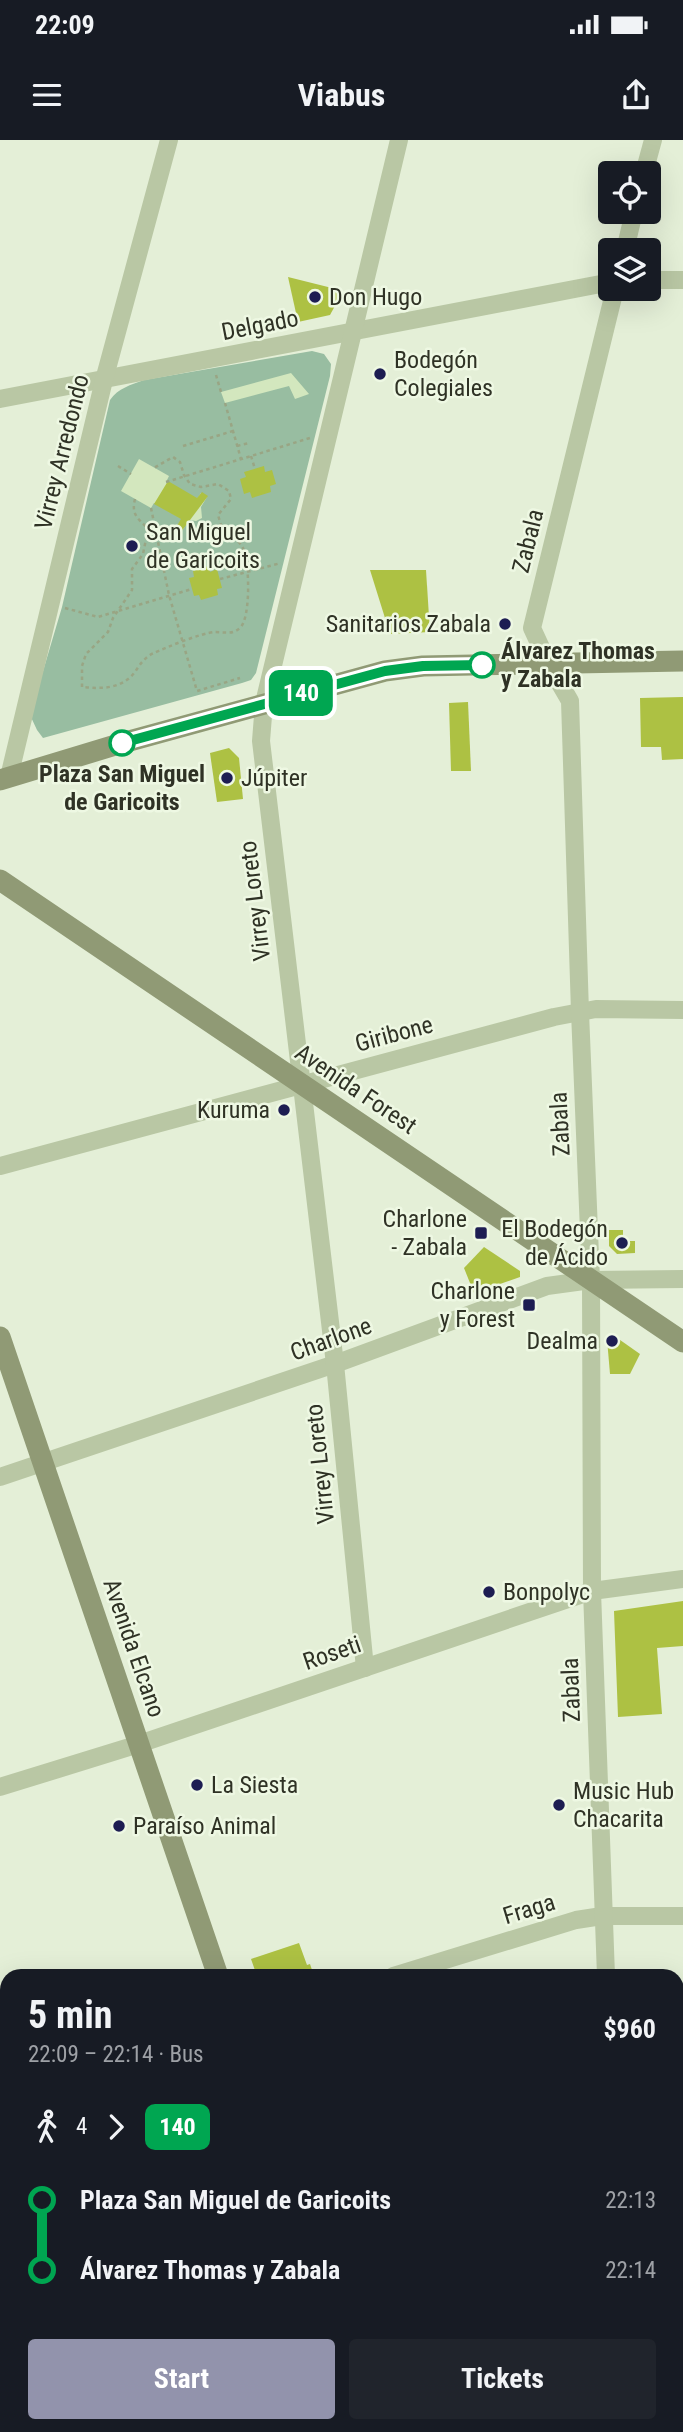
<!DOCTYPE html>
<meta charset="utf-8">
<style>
body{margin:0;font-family:"Roboto Condensed",sans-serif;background:#20242c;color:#f1f3f6;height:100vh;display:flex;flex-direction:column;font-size:26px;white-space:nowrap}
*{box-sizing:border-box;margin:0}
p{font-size:23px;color:#9ea1a6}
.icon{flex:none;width:38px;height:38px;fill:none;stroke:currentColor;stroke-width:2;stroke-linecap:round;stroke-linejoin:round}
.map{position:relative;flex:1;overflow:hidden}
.drawer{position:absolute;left:0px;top:1829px;width:684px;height:464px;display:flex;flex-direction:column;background:#171b24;border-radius:21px 21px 0 0;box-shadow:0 7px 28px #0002}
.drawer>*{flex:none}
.badge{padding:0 14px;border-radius:10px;font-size:24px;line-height:46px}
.tools{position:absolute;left:598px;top:21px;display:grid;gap:14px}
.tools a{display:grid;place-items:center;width:63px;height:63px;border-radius:7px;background:#171b24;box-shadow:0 7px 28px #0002;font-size:35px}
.map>.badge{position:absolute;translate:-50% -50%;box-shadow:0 0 0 4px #fff}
.legs{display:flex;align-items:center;gap:10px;height:77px;padding:0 28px;font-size:23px}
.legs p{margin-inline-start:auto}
.headline{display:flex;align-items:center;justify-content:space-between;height:119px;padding:0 28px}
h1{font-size:38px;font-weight:700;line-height:52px}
.action{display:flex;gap:14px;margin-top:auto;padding:14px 28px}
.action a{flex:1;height:80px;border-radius:7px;background:#9293ac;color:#fff;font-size:28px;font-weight:700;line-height:80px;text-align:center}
.action a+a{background:#20242c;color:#f1f3f6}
ul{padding:0 28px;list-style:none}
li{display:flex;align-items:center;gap:24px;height:70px;font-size:26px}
li i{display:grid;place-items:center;width:10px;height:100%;margin:0 9px;background:currentColor}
li i::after{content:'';width:18px;height:18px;margin:-9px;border:5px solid;border-radius:50%;background:#171b24}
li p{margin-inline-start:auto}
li:first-child i{background:linear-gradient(#0000 50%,currentColor 0)}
li:last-child i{background:linear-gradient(currentColor 50%,#0000 0)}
.status{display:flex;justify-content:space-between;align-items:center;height:49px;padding:0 35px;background:#171b24;direction:ltr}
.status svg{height:19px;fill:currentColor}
header{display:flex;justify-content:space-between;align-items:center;height:91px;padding:0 28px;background:#171b24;font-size:32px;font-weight:700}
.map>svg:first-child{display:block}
</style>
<div class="status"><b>22:09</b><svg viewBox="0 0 49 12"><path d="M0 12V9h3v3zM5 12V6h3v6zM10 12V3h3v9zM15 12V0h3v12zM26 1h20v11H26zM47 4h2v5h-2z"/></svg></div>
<header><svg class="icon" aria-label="menu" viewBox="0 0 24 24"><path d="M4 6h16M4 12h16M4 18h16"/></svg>Viabus<svg class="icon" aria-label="share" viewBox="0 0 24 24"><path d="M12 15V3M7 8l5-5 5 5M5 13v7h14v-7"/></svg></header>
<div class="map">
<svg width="683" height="2292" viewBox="0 0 683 2292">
<rect width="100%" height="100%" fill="#e4efd7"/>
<path fill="#98bda1" d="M312,211L324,214L331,224L330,236L256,533L251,540L242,543L43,598L37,590L30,575L62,467L110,260C118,248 131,245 144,240Z"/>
<g fill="#d3e7be">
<path d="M291,233L309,254L295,259L289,246L225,263L221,252Z"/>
<path d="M139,319L169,336L166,342L197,359L201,353L207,357L201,367L202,378L196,381L190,380L180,393L174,390L182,379L154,363L151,368L121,351Z"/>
</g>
<g fill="#adc143">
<path d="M288,137L340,150L336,164L330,175L298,182Z"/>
<path d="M264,326L265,332L272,330L276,344L270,346L271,352L252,358L250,352L244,354L240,339L246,337L244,332Z"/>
<path d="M168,341L197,358L202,352L208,356L181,392L175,389L181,379L154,364Z"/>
<path d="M209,426L210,432L217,429L222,448L217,449L218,455L201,460L199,455L194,456L189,438L194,437L193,431Z"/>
<path d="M370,430H426L430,492L390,494Z"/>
<path d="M683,557V619L662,620L661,607H641L640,558Z"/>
<path d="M468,562L471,631H451L449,563Z"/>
<path d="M229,608L239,618L243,659L217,662L210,613Z"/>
<path d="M609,1090H623V1101H635V1113L617,1114L609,1106Z"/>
<path d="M484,1107L520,1131V1137L474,1153L464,1128Z"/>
<path d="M613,1195L640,1214L630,1234H610L607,1199Z"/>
<path d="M683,1461V1506L657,1508L662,1574L618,1577L614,1471Z"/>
<path d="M299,1803L307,1825L310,1824L314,1836H257L251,1819Z"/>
<path d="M677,2126L683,2139V2236L677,2222Z"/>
<path d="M683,2264V2292H595L593,2286H677V2266Z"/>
<path d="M409,2286H452L454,2292H411Z"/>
<path d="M506,2286H549L552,2292H509Z"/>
</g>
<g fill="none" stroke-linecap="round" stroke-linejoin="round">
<g stroke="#99a584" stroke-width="2.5" stroke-dasharray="3.5 3.5" stroke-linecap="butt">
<path d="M216,235L221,252"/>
<path d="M225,263L241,319"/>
<path d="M183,306L233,291"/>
<path d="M237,306L249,303"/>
<path d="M251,316L255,329"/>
<path d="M118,326L131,334"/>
<path d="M166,342L310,298"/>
<path d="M135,359C131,375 138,378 148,389L143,414L132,429V450L113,478L108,492L86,514L82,526V547C102,549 122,549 135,532C140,524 146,516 154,513C167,507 201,493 215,492C225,492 232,495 240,488C251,478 250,420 242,406C238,400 231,398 224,395L218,375L231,359L229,351L218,344L201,347L190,344L184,335L180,322L173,317L154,328"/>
<path d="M151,368L169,455L197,551L240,538"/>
<path d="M220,439L281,423"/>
<path d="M65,468L98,477L192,449"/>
<path d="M677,2261L683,2259"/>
<path d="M462,2286L465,2292"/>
</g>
<g stroke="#b9c7a4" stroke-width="18">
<path d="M644,33L653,0"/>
<path d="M625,110L634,72"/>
<path d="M649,140H683"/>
<path d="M0,259L611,142"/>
<path d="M9,637L104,240L169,0"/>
<path d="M0,1026L554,877L596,869L683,870"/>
<path d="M0,1337L335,1224L547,1146L591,1140L683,1139"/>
<path d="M365,1528L335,1224L261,601L264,563L399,0"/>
<path d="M0,1647L139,1604L592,1451L683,1439"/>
<path d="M393,1836L576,1780L602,1776H683"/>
<path d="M606,1836L592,1451L591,1140L580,872L570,561L549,525L532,488L615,149"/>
<path d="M0,1960L7,1957"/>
<path d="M680,2073L683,2080"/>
<path d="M0,2189L7,2211"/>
<path d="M0,2271L7,2269"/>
<path d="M30,2286L32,2292"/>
<path d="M571,2286L574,2292"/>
</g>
<g stroke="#909a75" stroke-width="21">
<path d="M0,640L122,603L385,531L423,526L683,521"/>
<path d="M0,740L683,1202"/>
<path d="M0,1197L218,1836"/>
<path d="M381,2286L383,2292"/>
</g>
</g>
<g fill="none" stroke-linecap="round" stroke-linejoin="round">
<defs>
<path id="line-1" d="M122,603L385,531L423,526L482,525"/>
</defs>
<use href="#line-1" stroke="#fff" stroke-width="16"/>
<use href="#line-1" stroke="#00a651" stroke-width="10"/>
</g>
<g fill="#1d1d52" stroke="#eef8e3" stroke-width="2.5">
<circle cx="315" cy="157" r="7"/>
<circle cx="380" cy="234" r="7"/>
<circle cx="132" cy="406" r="7"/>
<circle cx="505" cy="484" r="7"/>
<circle cx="227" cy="638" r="7"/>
<circle cx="284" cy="970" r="7"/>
<rect x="474" y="1086" width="14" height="14" rx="3.5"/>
<circle cx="622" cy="1103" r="7"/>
<rect x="522" y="1158" width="14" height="14" rx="3.5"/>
<circle cx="612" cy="1201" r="7"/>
<circle cx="489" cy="1452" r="7"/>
<circle cx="197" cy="1645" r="7"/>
<circle cx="559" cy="1665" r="7"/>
<circle cx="119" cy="1686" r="7"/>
</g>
<g fill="#fff" stroke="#00a651" stroke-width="3.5">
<circle cx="482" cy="525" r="12"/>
<circle cx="122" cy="603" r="12"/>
</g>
<g text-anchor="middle" stroke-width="5" stroke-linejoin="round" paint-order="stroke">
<g font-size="24" fill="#2f3225" stroke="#eef8e3" text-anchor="start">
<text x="329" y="165">Don Hugo</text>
<text x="394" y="228">Bodegón<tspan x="394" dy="28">Colegiales</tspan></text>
<text x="146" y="400">San Miguel<tspan x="146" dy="28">de Garicoits</tspan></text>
<text x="491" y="492" text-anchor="end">Sanitarios Zabala</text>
<text x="241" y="646">Júpiter</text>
<text x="270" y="978" text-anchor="end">Kuruma</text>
<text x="467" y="1087" text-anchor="end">Charlone<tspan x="467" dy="28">- Zabala</tspan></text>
<text x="608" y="1097" text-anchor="end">El Bodegón<tspan x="608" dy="28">de Ácido</tspan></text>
<text x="515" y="1159" text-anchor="end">Charlone<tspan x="515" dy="28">y Forest</tspan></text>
<text x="598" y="1209" text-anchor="end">Dealma</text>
<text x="503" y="1460">Bonpolyc</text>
<text x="211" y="1653">La Siesta</text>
<text x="573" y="1659">Music Hub<tspan x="573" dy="28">Chacarita</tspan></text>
<text x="133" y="1694">Paraíso Animal</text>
</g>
<g font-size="24" fill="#2f3225" stroke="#eef8e3">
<text transform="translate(260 185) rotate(-11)" y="8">Delgado</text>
<text transform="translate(62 312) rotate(-76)" y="8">Virrey Arredondo</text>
<text transform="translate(528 401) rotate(-76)" y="8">Zabala</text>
<text transform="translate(255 761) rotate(-97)" y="8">Virrey Loreto</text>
<text transform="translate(394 894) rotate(-15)" y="8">Giribone</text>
<text transform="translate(356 949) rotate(34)" y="8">Avenida Forest</text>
<text transform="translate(560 984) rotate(-93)" y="8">Zabala</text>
<text transform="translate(331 1199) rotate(-20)" y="8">Charlone</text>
<text transform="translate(320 1324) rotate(-96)" y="8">Virrey Loreto</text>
<text transform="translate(134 1508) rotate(71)" y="8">Avenida Elcano</text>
<text transform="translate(332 1513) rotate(-19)" y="8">Roseti</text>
<text transform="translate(571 1550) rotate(-92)" y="8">Zabala</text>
<text transform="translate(529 1769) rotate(-17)" y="8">Fraga</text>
</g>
<g font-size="24" font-weight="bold" fill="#2f3225" stroke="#eef8e3" text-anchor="start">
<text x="501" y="519">Álvarez Thomas<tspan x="501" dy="28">y Zabala</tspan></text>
<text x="122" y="642" text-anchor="middle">Plaza San Miguel<tspan x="122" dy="28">de Garicoits</tspan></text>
</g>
</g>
</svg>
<div class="tools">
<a><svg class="icon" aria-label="locate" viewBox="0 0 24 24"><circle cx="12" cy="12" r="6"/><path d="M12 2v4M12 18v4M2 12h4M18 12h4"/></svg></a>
<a><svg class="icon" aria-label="layers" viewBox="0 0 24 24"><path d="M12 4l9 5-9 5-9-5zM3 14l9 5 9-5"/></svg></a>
</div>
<b class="badge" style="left:301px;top:553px;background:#00a651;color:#fff">140</b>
<section class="drawer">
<div class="headline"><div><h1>5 min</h1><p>22:09 – 22:14 · Bus</p></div><b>$960</b></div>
<div class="legs"><svg class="icon" aria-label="walk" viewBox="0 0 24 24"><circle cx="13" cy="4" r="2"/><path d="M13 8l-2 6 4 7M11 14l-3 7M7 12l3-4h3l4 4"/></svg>4<svg class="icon" aria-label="forward" viewBox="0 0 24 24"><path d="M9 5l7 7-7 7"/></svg><b class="badge" style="background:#00a651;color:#fff">140</b></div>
<ul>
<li><i style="color:#00a651"></i><b>Plaza San Miguel de Garicoits</b><p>22:13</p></li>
<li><i style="color:#00a651"></i><b>Álvarez Thomas y Zabala</b><p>22:14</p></li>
</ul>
<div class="action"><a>Start</a><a>Tickets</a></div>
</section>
</div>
